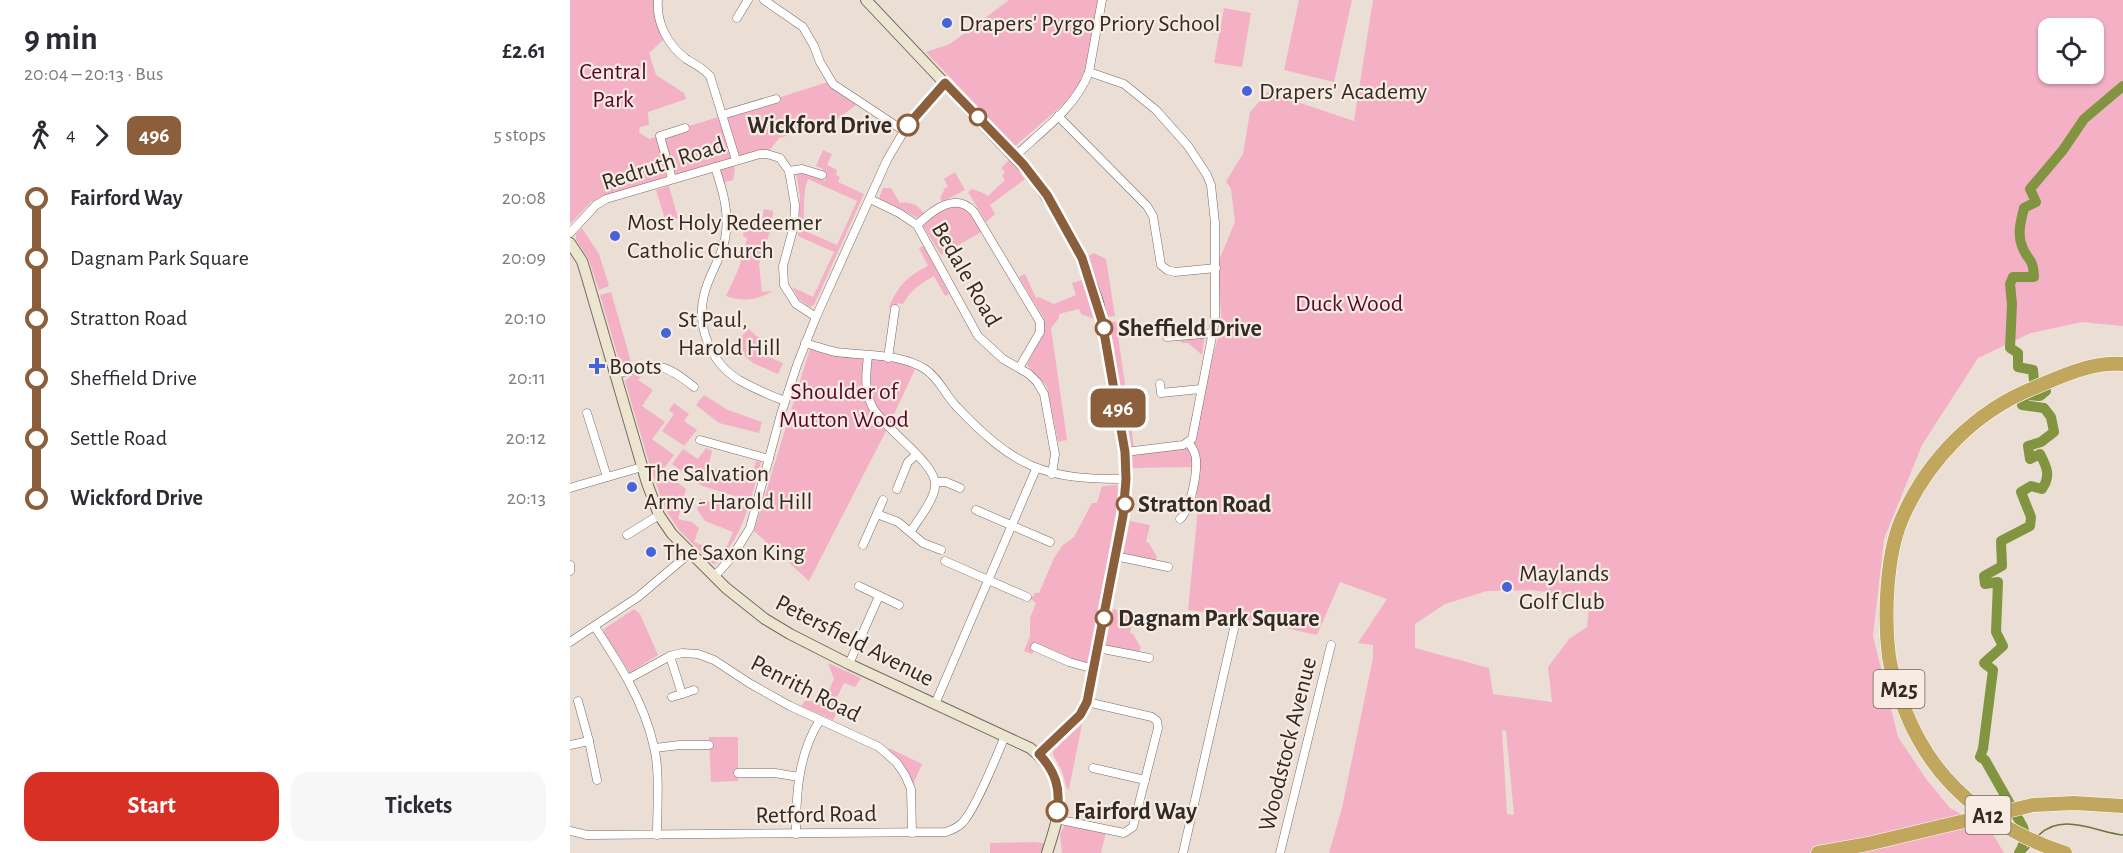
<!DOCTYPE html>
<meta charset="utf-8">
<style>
body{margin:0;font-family:"Alegreya Sans",sans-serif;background:#f7f7f7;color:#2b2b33;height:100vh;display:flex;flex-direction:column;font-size:22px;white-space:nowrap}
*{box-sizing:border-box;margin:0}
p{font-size:20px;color:#7c7c81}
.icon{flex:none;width:33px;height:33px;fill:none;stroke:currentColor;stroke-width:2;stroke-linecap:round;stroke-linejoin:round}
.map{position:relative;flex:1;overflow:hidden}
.side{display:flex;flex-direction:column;background:#fff;width:570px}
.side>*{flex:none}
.badge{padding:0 12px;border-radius:9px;font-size:21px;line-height:39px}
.fabs{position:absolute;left:1468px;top:18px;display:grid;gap:12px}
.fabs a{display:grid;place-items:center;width:66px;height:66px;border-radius:12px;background:#fff;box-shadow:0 2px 4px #0004;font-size:30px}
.map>.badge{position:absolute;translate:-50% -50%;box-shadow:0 0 0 3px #fff}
.legs{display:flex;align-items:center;gap:9px;height:66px;padding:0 24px;font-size:20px}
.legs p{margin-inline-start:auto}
.head{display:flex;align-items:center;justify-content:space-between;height:102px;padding:0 24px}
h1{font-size:33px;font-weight:700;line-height:45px}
.primary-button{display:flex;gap:12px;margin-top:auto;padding:12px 24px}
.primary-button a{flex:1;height:69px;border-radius:18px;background:#d93025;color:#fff;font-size:24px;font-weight:700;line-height:69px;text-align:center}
.primary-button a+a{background:#f7f7f7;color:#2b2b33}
ul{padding:0 24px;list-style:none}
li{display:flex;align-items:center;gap:21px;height:60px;font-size:22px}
li i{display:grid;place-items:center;width:9px;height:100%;margin:0 8px;background:currentColor}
li i::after{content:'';width:15px;height:15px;margin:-8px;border:4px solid;border-radius:50%;background:#fff}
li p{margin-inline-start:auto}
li:first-child i{background:linear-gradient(#0000 50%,currentColor 0)}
li:last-child i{background:linear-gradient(currentColor 50%,#0000 0)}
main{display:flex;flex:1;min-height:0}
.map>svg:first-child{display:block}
</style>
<main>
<section class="side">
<div class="head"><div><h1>9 min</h1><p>20:04 – 20:13 · Bus</p></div><b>£2.61</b></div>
<div class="legs"><svg class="icon" aria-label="walk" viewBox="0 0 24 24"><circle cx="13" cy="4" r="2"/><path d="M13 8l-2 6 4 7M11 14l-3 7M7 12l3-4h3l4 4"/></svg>4<svg class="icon" aria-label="forward" viewBox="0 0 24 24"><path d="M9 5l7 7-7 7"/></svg><b class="badge" style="background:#8b5e3c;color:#fff">496</b><p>5 stops</p></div>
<ul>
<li><i style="color:#8b5e3c"></i><b>Fairford Way</b><p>20:08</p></li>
<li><i style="color:#8b5e3c"></i><span>Dagnam Park Square</span><p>20:09</p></li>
<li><i style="color:#8b5e3c"></i><span>Stratton Road</span><p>20:10</p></li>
<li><i style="color:#8b5e3c"></i><span>Sheffield Drive</span><p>20:11</p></li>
<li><i style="color:#8b5e3c"></i><span>Settle Road</span><p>20:12</p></li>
<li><i style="color:#8b5e3c"></i><b>Wickford Drive</b><p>20:13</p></li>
</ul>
<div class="primary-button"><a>Start</a><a>Tickets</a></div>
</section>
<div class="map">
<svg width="1553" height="853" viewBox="0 0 1553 853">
<rect width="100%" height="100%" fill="#ebded5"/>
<g fill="#f4b1c5" fill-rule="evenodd">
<path d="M0,0H88L96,37L79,53L86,75L114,93L116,99L78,112L79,125L70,127L69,132L79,139L261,81L290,102L262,123L209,138L197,154L162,161L165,170L163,180L151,183L145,167L28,203L22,201L0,224Z"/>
<path d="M439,0H528L516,67L508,86L495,103L445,146L356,52L380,44Z"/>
<path d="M729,0H782L764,82L714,70Z"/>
<path d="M803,0H1553V326L1512,322L1461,333L1408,358L1352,445L1314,539L1303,636L1328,737L1357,780L1380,808L1421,831L1434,853H759L772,808L803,658V645L788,643L817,599L770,582L747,635L651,614L618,610L627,519L626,467L560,468V459L562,454L621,446L627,414L652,323L647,265L665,222L661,189L656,181L673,154L680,112L698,92L784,121ZM1479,28H1524V74H1479ZM962,590L1020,599L1017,627L999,639L978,667L982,702L923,694L919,668L845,648V624L875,604L917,591ZM932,730L936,731L944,815L937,814Z"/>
<path d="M654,8L681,13L672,67L644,63Z"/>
<path d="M253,150L262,154L257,165L267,170L266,175L270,177L268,182L294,194L244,305L240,307L229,299L222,287L243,297L264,252L228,236L230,197L226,172H233L255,181L256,178L252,175L253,169L246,166ZM238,179L287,201L267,245L233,230C235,215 232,193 238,179Z"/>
<path d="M439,160L455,179L420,205L425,214L416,222L398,192L402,189L413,193L418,196L435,180L432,176L435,172L431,168Z"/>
<path d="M385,172L395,190L372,202L370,198L375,188L378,187L374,179Z"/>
<path d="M99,186L108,218L96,222L86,190Z"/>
<path d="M313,188H321L330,203C340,201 347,204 354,213L348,218L309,198Z"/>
<path d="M385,205L398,209L413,231L371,255L352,224L375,207Z"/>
<path d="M194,209L203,211L201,229L189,264L192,292L203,291C187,300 173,302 156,296L169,268L177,238L173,236L175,221L192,219Z"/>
<path d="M12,228L29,254L39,286L29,290L18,258L6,240V234Z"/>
<path d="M354,246L379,294L375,296L364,276C350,284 341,290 333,304L328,303L325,309L319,307C329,285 336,277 358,266L349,248Z"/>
<path d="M524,253L536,259L545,316L537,317L516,257Z"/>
<path d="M455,274L466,298L469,297L484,304L506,295L502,283L512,280L524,319L511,314L509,309L489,314V318L481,328L497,440L488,442L477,387L457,365L474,329L473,317L449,277Z"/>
<path d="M41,292L62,365L61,367H51L30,295Z"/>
<path d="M538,321L546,322L564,447L560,448L558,445Z"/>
<path d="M636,324L632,355L618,343H612L603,333V328Z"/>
<path d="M179,329L185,335L192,339L189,353L213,363L208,374L183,363L162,345Z"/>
<path d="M241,345L347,365L318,427L239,581L184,531Z"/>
<path d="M74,372L68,380L83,390L72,406L95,422L82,439L104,455L92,471L116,489L108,519L122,522L129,528L124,542L154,553L163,532L135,521L127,509L130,499L171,510L175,499L132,486L102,464L113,449L128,459L136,448L142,451L138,467L181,478L186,461L191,462C180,501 175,533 146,564L142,563L109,530L95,509L80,466L55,381L61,376Z"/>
<path d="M134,395L158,410L192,422L189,433L149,423L126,405Z"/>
<path d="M104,403L119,414L114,421L127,430L114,446L92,431L104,414L99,410Z"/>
<path d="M547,485L549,488L548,500L529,612L517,667L465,648L462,654L454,651L460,636V618L466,603L461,599L465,593H469L484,558L492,546L504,537L522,503H527L532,486Z"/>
<path d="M560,521L580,525L576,542L579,543L587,557L585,561L553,555Z"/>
<path d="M64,609L70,614L88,655L60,673L34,632V629Z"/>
<path d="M543,609L564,614L560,633L563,634L571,648L568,653L535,647Z"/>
<path d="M258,663L291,678L285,687L274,683L263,705V708L268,710L263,720L231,706L235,701H254L264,679Z"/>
<path d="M512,724L499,789H497L492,771L483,755V751Z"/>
<path d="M139,737H168V781L141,782Z"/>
<path d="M313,748L321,749L352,764L341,789Z"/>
<path d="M495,824L536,832L531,853H492L490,834Z"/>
<path d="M466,842L477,844L474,853H420V843Z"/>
</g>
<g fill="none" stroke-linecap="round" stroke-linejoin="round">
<g stroke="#697539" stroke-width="1.5">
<path d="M1469,835C1492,812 1526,832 1553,835"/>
<path d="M1454,853L1460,846"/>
</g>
<path stroke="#819541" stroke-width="10" d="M1449,853C1454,845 1456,835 1453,827L1415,760L1410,757L1413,749L1423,670L1414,663L1433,646L1426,632L1428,582L1415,584L1414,576L1432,566L1431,541L1460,526L1461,517L1451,492L1461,486L1472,489C1481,476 1477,467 1470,454L1460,459L1458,446L1471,442L1484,432L1481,417L1474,408L1452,405L1456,395L1470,396L1476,391L1464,381L1463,370L1448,367V353L1440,348L1442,304L1440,284L1443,277H1464C1463,256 1457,261 1452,246C1447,234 1451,220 1454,208L1466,202L1460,189L1493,150L1514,119L1553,86"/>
<defs>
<g id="street">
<path d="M88,0C86,23 98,45 116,59C125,64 133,68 140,76L166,160"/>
<path d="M194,0L233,27L244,46L250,62L263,84L334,131"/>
<path d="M167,18L178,0"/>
<path d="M519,72L554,84L586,110L618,146L637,175L641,185L645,223V321L622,439L613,445L555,452"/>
<path d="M152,115L206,99"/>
<path d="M488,116L577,206L583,216L591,265L597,270L605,272L646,268"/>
<path d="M445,156C472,131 506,107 519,72L532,0"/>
<path d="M145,167C153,191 160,214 155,239C151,259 138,276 134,295C126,327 141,363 169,380C183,388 199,395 215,401"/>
<path d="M219,171L232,169L252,175"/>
<path d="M102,179L90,136L115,128"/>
<path d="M300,199L329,213L347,225L408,336L433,359L459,374L467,382L474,394L485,454L482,474"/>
<path d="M347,225C363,210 386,191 404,212L470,322V332L449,368"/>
<path d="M0,233L26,205L36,199L190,154H197L210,158L219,171L225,205L224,226L213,266L214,285L226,304L246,317"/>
<path d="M597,337L644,333"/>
<path d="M235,343C246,346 256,350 266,352C295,356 330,353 355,369C369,378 376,396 387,407C444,467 474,480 556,479"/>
<path d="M298,356C296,373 294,389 302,406C313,429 369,464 365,487C364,500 348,520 341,531"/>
<path d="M318,358L325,309"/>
<path d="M46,374C86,364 91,360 124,387"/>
<path d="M590,384L591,393L631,389"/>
<path d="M17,413L37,477"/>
<path d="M130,440L199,459"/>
<path d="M366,482H376L390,488"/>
<path d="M0,488L72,467"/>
<path d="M327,489L338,462L346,455"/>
<path d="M406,510L480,542"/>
<path d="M307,514L328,522L353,543L371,550"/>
<path d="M610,519C621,509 627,474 626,460C626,453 622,447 618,442"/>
<path d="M57,535L89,515"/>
<path d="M293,545L313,500"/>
<path d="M545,556L598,567"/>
<path d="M375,561L457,597"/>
<path d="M0,565V571"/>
<path d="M144,577L162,557L180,528L211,414L227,365L246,317L317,160L334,131L347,113L375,83"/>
<path d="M289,586L329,605"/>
<path d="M25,627C50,665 74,702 84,747C90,770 87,810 87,835"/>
<path d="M0,642L68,597L120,553"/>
<path d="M465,647L499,662L524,669"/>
<path d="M528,648L579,658"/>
<path d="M100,656L112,694L124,690"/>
<path d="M279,664L309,596"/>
<path d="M58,679L100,656L112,653L128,654L144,660L179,683L220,706L309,747L327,763L335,775L341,789L342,833"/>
<path d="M102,697L112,694"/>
<path d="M365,704L466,469"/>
<path d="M19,741L27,780"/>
<path d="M0,745L19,741L8,701"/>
<path d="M85,748L110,745H139"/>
<path d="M523,768L575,780"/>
<path d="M168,773H205L229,777"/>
<path d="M486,819L554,833L563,827L588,728L587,721L582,717L517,702"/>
<path d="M0,831L17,835L376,832C382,830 387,828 392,823C405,811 427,755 435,736"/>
<path d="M226,834C226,794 228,754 250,720"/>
<path d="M613,853L666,620"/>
<path d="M710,853L761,645"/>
</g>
<g id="secondary">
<path d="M296,0L463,177L487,212L504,242L512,258L528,302L536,341L555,452L556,479L553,516L517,702L510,715L469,754"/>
<path d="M0,243L12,261L16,274L77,483L89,515L102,534L156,588L195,619L220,634L279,664L460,748C500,779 491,811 477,853"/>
</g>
<g id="highway">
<path d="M1463,805L1504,803L1553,806"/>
<path d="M1248,853L1298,844L1373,826"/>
<path d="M1495,853C1434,833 1379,796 1348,738C1336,716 1323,681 1319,657C1314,618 1316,557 1331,521C1356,461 1405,411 1466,387C1494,375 1522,362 1553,364"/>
</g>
</defs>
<use href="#street" stroke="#776c63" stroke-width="9"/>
<use href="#secondary" stroke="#776c63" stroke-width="12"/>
<use href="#highway" stroke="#fff" stroke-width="15"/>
<use href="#street" stroke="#fff" stroke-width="8"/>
<use href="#secondary" stroke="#ece5cf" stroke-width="10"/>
<use href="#highway" stroke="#c1a75e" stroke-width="14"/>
<defs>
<path id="highway-bridge" d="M1373,826L1463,805"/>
</defs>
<use href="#highway-bridge" stroke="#fff" stroke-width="15" stroke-linecap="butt"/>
<use href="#highway-bridge" stroke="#c1a75e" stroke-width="14"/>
</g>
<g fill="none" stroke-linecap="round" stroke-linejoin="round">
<defs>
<path id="line-1" d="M338,125L375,83L453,164L477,195L512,258L532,321L555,452L556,479L553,516L517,702L510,715L469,754C485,771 491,788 487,811"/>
</defs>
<use href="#line-1" stroke="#fff" stroke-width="14"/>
<use href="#line-1" stroke="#8b5e3c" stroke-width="9"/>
</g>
<g fill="#4564d7" stroke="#f8ebe2" stroke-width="2">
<circle cx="377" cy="23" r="6"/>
<circle cx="677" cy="91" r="6"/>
<circle cx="45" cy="236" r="6"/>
<circle cx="96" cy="333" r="6"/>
<path d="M24 357h6v6h6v6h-6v6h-6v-6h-6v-6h6z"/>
<circle cx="62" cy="487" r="6"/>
<circle cx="81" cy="552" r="6"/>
<circle cx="937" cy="587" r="6"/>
</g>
<g fill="#fff" stroke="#8b5e3c" stroke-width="3">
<circle cx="408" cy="117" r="8"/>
<circle cx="338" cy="125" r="10"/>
<circle cx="534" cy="328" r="8"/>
<circle cx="555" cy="504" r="8"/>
<circle cx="534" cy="618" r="8"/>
<circle cx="487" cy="811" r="10"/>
</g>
<g text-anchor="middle" stroke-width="4.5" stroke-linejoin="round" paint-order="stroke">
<g fill="#f8ebe2" stroke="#6c655f" stroke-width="1.5">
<rect x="1303.5" y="670" width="51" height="38" rx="4.5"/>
<rect x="1395.5" y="796" width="45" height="38" rx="4.5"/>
</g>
<g font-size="22" font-weight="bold" fill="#302b27">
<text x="1329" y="697">M25</text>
<text x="1418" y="823">A12</text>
</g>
<g font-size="24" fill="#302b27" stroke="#f8ebe2" text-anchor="start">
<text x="389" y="31">Drapers' Pyrgo Priory School</text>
<text x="689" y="99">Drapers' Academy</text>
<text x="57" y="230">Most Holy Redeemer<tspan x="57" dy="28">Catholic Church</tspan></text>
<text x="108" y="327">St Paul,<tspan x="108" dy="28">Harold Hill</tspan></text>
<text x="39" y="374">Boots</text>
<text x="74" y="481">The Salvation<tspan x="74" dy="28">Army - Harold Hill</tspan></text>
<text x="93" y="560">The Saxon King</text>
<text x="949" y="581">Maylands<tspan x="949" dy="28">Golf Club</tspan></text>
</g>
<g font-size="24" fill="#57072d" stroke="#f8ebe2">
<text x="43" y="79">Central<tspan x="43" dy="28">Park</tspan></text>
<text x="779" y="311">Duck Wood</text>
<text x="274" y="399">Shoulder of<tspan x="274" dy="28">Mutton Wood</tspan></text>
</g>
<g font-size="24" font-weight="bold" fill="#302b27" stroke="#f8ebe2" text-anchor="start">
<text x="322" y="133" text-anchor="end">Wickford Drive</text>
<text x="548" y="336">Sheffield Drive</text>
<text x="568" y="512">Stratton Road</text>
<text x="548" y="626">Dagnam Park Square</text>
<text x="504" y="819">Fairford Way</text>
</g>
<g font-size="24" fill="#302b27" stroke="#f8ebe2">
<text transform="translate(93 163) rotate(-18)" y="8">Redruth Road</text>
<text transform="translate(397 274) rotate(60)" y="8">Bedale Road</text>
<text transform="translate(285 640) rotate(27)" y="8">Petersfield Avenue</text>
<text transform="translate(236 688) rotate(27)" y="8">Penrith Road</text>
<text transform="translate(717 744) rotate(-76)" y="8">Woodstock Avenue</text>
<text transform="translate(246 814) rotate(-1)" y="8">Retford Road</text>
</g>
</g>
</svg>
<div class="fabs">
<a><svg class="icon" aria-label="locate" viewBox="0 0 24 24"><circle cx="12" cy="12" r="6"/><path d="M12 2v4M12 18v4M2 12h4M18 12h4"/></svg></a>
</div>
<b class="badge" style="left:548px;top:408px;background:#8b5e3c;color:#fff">496</b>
</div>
</main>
